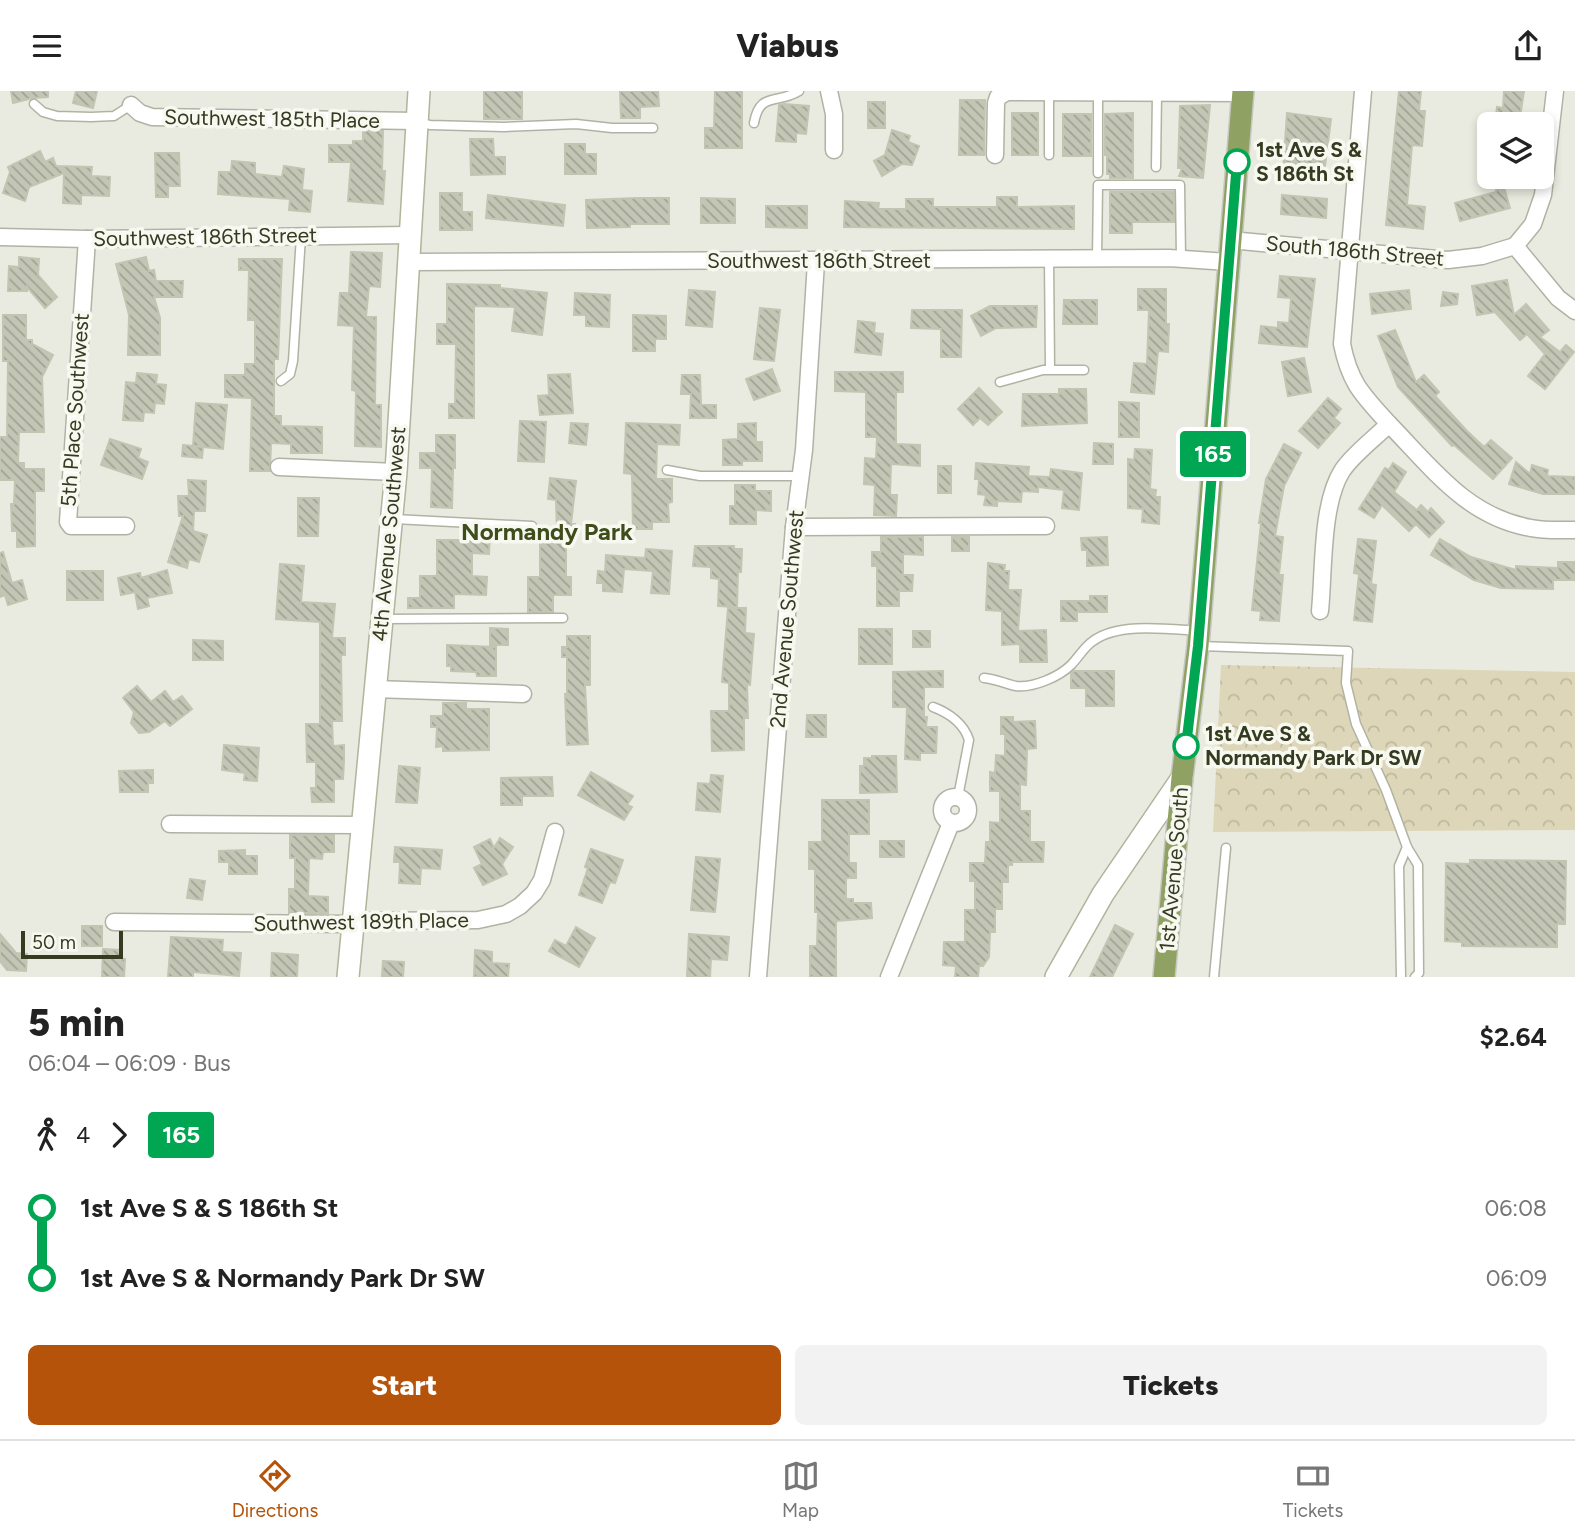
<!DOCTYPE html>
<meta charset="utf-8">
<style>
body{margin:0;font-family:Figtree,sans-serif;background:#f2f2f2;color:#222;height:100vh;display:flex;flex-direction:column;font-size:26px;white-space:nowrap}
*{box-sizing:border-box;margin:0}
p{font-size:23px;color:#767676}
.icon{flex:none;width:38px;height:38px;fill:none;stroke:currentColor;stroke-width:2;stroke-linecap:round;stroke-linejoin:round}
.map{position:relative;height:886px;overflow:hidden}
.drawer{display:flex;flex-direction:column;background:#fff;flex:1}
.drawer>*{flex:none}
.badge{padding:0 14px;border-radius:5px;font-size:24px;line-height:46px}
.tools{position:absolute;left:1477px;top:21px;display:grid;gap:14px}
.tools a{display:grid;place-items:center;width:77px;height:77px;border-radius:10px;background:#fff;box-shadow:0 4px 10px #0003;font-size:35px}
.scale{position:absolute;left:21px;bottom:18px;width:102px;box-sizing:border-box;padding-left:7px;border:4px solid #343b20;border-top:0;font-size:19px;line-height:24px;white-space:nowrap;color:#343b20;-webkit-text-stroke:5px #f7f8f0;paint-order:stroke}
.map>.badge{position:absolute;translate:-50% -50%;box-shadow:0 0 0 4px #fff}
.legs{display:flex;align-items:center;gap:10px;height:77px;padding:0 28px;font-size:23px}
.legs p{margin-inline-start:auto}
.overview{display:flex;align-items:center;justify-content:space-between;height:119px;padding:0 28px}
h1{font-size:38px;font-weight:800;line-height:52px}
.action{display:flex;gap:14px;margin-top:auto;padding:14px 28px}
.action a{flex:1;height:80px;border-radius:10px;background:#b45309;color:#fff;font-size:28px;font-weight:800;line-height:80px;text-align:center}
.action a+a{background:#f2f2f2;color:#222}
ul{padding:0 28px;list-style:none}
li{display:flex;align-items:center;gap:24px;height:70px;font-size:26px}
li i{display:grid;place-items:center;width:10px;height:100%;margin:0 9px;background:currentColor}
li i::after{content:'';width:18px;height:18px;margin:-9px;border:5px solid;border-radius:50%;background:#fff}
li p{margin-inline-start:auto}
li:first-child i{background:linear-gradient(#0000 50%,currentColor 0)}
li:last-child i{background:linear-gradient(currentColor 50%,#0000 0)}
header{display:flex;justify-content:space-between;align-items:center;height:91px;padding:0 28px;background:#fff;font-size:32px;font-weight:800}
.dock{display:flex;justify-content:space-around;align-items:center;height:98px;border-top:2px solid #e0e0e0;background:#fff;font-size:19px;color:#767676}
.dock a{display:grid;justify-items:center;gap:4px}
.dock .selected{color:#b45309}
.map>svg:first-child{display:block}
</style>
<header><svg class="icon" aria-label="menu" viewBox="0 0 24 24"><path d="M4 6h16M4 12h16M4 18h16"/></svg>Viabus<svg class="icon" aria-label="share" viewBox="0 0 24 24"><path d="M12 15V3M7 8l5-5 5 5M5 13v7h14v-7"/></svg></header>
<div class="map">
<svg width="1575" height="886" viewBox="0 0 1575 886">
<defs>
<pattern id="forest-crowns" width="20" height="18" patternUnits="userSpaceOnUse" patternTransform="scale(1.75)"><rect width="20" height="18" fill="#ddd6b8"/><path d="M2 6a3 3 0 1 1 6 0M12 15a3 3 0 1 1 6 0" fill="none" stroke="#beb99e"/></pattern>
<pattern id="building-back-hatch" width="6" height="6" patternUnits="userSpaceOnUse" patternTransform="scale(1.75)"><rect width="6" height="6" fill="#c4c6b5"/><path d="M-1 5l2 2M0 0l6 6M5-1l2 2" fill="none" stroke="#a0a293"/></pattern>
</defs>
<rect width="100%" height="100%" fill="#eaebe0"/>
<path fill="url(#forest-crowns)" d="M1221,574L1575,581V739L1213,741Z"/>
<g fill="url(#building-back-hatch)" stroke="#c2c5b2" stroke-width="2">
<path d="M11,0H48V6L33,7L13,12Z"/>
<path d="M76,0H97L93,17L73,12Z"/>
<rect x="484" y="0" width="38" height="28"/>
<path d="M620,0H658L659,15L640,16V27H621Z"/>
<path d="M715,0H742V57H705V37H714Z"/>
<path d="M1399,0H1421L1419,20H1425L1422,55L1412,54L1407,114L1425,116L1423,138L1386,134Z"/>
<path d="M1504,0H1524L1519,33H1495L1497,16L1503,17Z"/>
<path d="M960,9H985L984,64H959Z"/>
<rect x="868" y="11" width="17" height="26"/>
<path d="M784,13L809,15L806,43L796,42V51L776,50L779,14Z"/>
<path d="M1210,14L1203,87L1179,85L1182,77H1178L1180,15Z"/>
<rect x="1012" y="22" width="26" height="42"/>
<path d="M1133,22V87H1110V83H1107V64H1105V23Z"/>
<path d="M1287,22L1331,28L1324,83L1283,80Z"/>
<rect x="1063" y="23" width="28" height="42"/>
<path d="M892,39L910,45L908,51L919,55L912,74L902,73L882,85L874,70L885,64Z"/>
<path d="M363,40H383L382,80H385L383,113L348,110L351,71H329V54H353V50H363Z"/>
<path d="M470,48H493L494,66H505V83L471,84Z"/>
<path d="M565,53H585V63H596V83H565Z"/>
<path d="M40,60L45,71L53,67L56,75L92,76L91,85L110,86L109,105L81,104V113L63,112L64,82L29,96L25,110L3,102L10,81L8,76Z"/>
<path d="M155,62H179L180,95H168V106H156Z"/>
<path d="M232,70L255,72V83L282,86L284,75L304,78L302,99L312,100L310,121L289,119L290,108L218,103L219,81H231Z"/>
<path d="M1497,86H1501L1510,117L1460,130L1455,112L1496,101Z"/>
<path d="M1110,101H1174V131H1132V142H1110Z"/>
<path d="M440,102H462V121H472V139H440Z"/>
<path d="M488,104L565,114L563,135L486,127Z"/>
<path d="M1282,104L1327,108L1326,127L1281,123Z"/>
<path d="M997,106H1017V116L1074,115V138L844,136L845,110L879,112L878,118H906V108H933V116H997Z"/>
<path d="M636,107H669V133H630V136L587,137L586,109Z"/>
<path d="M701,107L735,108V132H701Z"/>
<path d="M766,115H807V137L766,136Z"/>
<path d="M351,161L382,162L380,196L369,195L366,226H376L375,314H381V356L355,355L356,300L352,299L354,235L338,234L340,202H349Z"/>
<path d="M19,166L39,168L38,184L57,206L45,217L27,196V200H8L9,175L19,176Z"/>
<path d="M146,166L149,180L154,179L156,190H183L182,206H154L160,227V264H128L129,224L116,173Z"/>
<path d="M239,168H282L278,268H274V325H281V335L322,336V362H291V353L271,352L270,380H250L252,307L225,306V284H245V273H255V229H248L249,179H239Z"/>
<path d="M1280,185L1315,188L1307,256L1259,252L1261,235L1278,237V231L1289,232L1291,207L1278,206Z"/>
<path d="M1507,189L1514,224L1526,213L1549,239L1540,246L1560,261L1566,254L1574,261L1545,298L1528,285L1545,263L1527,243L1520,249L1495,221L1477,224L1472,195Z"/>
<path d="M447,193L500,194V197L547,202L542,244L512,240L515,216L474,215V327H449V313H455L456,253H437V233H447Z"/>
<path d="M1138,198H1166V233H1169L1168,261L1158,260L1154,303L1131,301L1134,272L1147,273L1149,219H1138Z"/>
<path d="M689,199L715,201L712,236L686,234Z"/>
<path d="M1409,199L1411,218L1372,223L1370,203Z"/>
<path d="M1443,201L1458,203L1457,213L1441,215Z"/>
<path d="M575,202L610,204L609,236L586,235V224H574Z"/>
<path d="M1064,209H1097V233H1063Z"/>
<path d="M990,215H1037L1036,236L996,237L981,245L971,225Z"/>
<path d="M760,217L780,219L774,270L754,268Z"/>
<path d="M912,219H962L961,266H941V238L911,237Z"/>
<path d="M3,224H26V249H32V253L53,264L42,286L44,341H19L18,372H24V378H44V400H35V455L17,456V440H12L11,413H14L15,389H0V346H7L8,270H3Z"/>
<path d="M633,224L666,225V248H655V260H633Z"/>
<path d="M858,230L875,232L874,242L883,243L881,264L855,261Z"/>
<path d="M1395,239L1416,291L1424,284L1439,301L1435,305L1467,340L1484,356L1491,349L1512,367L1493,388L1454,354L1452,355L1398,296L1378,245Z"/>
<path d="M1304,267L1311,301L1288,305L1282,271Z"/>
<path d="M772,278L780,300L754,309L746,288Z"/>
<path d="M835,281H903V301H896V353L920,354V375L891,373L890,404H897L896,425L874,424L875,394L864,393L865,367L876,368L877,346H866V301L835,300Z"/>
<path d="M137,282L157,284L156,293L166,294L164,313L155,312L154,322L144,321L143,330L123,329L126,291L136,292Z"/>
<path d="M570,283L573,322L540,324L538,305L549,304L548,284Z"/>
<path d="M682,284H700L701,314H716V327H690L691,303H681Z"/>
<path d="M979,297L1002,321L988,334L980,327L973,334L958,318Z"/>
<path d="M1059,298H1086L1087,332L1022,335L1023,303H1059Z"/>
<path d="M1328,307L1341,318L1334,327L1340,332L1318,357L1299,340Z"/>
<path d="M1119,311L1139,312V346H1119Z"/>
<path d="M196,312L227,314L223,358L193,355Z"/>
<path d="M520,330L546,331L544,371L518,370Z"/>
<path d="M571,332L588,333L586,354L569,352Z"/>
<path d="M626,332L680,334L679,354L657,353L656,388H672V411L668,412L669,431H652V438H633L632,383L624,382Z"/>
<path d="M756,332V351H762V370H742V374H723V349L738,348V333Z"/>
<path d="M436,344H455V377H453L452,417L431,416L432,377H420V362H436Z"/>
<path d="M110,348L141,358L138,367L148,371L142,388L101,374Z"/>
<path d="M1094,352L1113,353V373H1093Z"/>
<path d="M1284,353L1301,362L1284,395L1275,445L1283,446L1279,484H1283L1279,530L1260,529L1261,520L1252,519L1261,432H1259L1266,388Z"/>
<path d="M183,354L203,356L202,367L182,365Z"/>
<path d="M1135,358L1152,359L1150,398L1156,399L1155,406H1160L1159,433L1142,431L1143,418L1128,417V368L1134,369Z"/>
<path d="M1516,371L1530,383L1532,374L1548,379L1547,385L1575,386V403H1543L1509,393Z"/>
<path d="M976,372L1029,376L1028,385L1050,386L1051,378L1082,382L1079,419L1062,417L1064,399L1038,396V401L1022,400L1021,411L997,410V415L984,414L986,404L978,403L979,388H975Z"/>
<path d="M1393,372L1406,381L1394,401L1417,419L1421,414L1428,421L1431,417L1444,431L1429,446L1416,433L1409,440L1382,414L1374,427L1359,418L1385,377L1389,379Z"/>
<rect x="938" y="375" width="13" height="27"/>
<path d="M550,387L576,390L571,433H575V450H566V486H571V504H553V521H528V486H540V445L557,443L556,409L548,408Z"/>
<path d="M188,389L206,390L205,420H194L193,440L207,444L199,471L189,468L187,477L168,471L183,425H179L178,405H189Z"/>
<path d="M735,394H755V400H771V420L756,419V433H730V415H735Z"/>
<path d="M298,407H319L318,445H298Z"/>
<path d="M474,443H490L489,463L472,462V485L487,486L486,504L454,503V517H408V507H420V485H437V449H474Z"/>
<path d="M881,446H923V464L903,463V484H913L912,500H899V515H877V475H872V461H881Z"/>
<rect x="952" y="446" width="17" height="14"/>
<path d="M1107,446L1108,474L1087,475V459H1082L1081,447Z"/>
<path d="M1358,448L1376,450L1371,493L1376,494L1372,531L1354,529L1359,483L1354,482Z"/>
<path d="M1440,448L1471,466L1516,479V475L1558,477V471H1575V489H1553V498L1501,497L1474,489L1431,464Z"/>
<path d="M695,455H734V458H742L741,481H738L737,516L718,515L719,488L711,487V476L693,475Z"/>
<path d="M646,458L672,460L669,503L651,502L653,480L624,478L622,501L603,500V492H597L598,480L605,481L606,464L645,467Z"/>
<path d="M3,461L12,492L22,489L27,508L8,514L5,504L0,506V462Z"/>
<path d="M988,472L1005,474L1004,480H1009L1008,499H1021L1018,540L1046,539L1047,571H1020V553L1002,554V520L986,519Z"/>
<path d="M280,473L304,475L301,511L335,513L332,547H345V564H341L342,630H332L333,655L344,654V670L343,688H334V711H312L311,697H316V671H307L306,633H320V531L276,528Z"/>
<path d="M167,479L172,502L147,507L149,515L138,518L135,501L121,504L118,487L140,482L141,487Z"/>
<rect x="67" y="480" width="36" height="29"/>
<path d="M1090,505H1107V521H1077V530H1061V510H1090Z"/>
<path d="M728,517H746L745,542L754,543L750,594L747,593L748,627H744V659L712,660L711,620H729V592L722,591Z"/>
<path d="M490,537L508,538V554H490Z"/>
<rect x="859" y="538" width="33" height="35"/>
<rect x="913" y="540" width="17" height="16"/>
<path d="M567,545H590V594H585L588,653L567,654L565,603H567V566H562V556H567Z"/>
<path d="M193,549L223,550V569H193Z"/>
<path d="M447,554L496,556V585H477L476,581L451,580V575H447Z"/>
<path d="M943,580V596H924V626H927L926,636H937L936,662H920V669L905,668L907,616H893V581Z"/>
<path d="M1074,580H1114V615H1086V597H1071V583Z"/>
<path d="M137,595L151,611L165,600L173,611L182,605L192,618L170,635L165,630L149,641L139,642L131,632L134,621L123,607Z"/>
<path d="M443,612H466V618H489V659L443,660V655L436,656L437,636H431V625H443Z"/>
<path d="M807,624H826V646H806Z"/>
<path d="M1001,626H1013V631L1035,630L1036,657L1027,658L1026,694L1020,693V720H1030V751H1044L1043,771H1012V774H1008V791H1002V818H995V841H990L989,866L983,875H979L978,886H955L956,875L943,874L944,851H965V819H975V790H970V772H985L986,751H990V731L1000,732V700H990V681L995,682L996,664L1005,665V643H1001Z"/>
<path d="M224,654L259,657L257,690L244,689L245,682L222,679Z"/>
<path d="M872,665H896L897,701L860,702V675H864V667H872Z"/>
<path d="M399,675L420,677L417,712L396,711Z"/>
<path d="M153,679V692H148V701H120L119,680Z"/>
<path d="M591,681L633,705L627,714L632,716L624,729L578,704Z"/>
<path d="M711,684L723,685L720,721L696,719L698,692L710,693Z"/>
<path d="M552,686L553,705H522V714H501V687Z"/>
<path d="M822,709H869V743H849V772H856V787H846V808H853V812H871L872,827L836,830V886H810V855H817L818,821H815V778H809V751H822Z"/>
<path d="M290,744H334V761H323L322,768L309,767L308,805L328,806V822H289V798H295V767H290Z"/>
<path d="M500,747L513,756L502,773L507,783L483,794L474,777L482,773L474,756L490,748L494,757Z"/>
<rect x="880" y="750" width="24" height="16"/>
<path d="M395,756L442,759L440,778L421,777L420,793L399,792L400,771H394Z"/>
<path d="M591,758L623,769L615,792L610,791L602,812L579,804L588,777L585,776Z"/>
<path d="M245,759V765H257V783H229V771H219V760Z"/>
<path d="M696,766L720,768L715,821L691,819Z"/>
<path d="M1470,769L1566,770L1565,833H1557V856L1462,855V851L1445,850L1446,772L1470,773Z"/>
<path d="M190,788L205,790L202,809L187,807Z"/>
<path d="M1115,834L1133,843L1112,886H1090Z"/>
<rect x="82" y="835" width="20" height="20"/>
<path d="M576,836L595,847L579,876L549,860L555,849L566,855Z"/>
<path d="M0,843L16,862L27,863L26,880L7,879L0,870Z"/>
<path d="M689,843L729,846L727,869L711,868L710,886H687Z"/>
<path d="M171,846L223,849L222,861L241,862L239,885L193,881V886H168Z"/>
<path d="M103,858L121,859L120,867L125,868L124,886H102Z"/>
<path d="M475,859L492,861V872L509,873L508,886H474Z"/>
<path d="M272,862L298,864L297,886H271Z"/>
<path d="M383,870L404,871L403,886H382Z"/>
</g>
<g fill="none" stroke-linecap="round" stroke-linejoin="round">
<defs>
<g id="lane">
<path d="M1049,1V64"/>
<path d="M34,13L43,21L57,25L91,26L114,25L131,14"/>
<path d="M419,31L430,34L504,36L576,33L612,37H653"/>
<path d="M754,32C760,0 776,14 799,0"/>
<path d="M1156,76L1157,2"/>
<path d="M1098,82V1"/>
<path d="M1049,168L1050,278"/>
<path d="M1097,168L1098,94H1180L1181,168"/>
<path d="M281,290L290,283L293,270L301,145"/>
<path d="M1000,291L1043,279H1084"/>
<path d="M667,379L700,385H801"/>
<path d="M394,428L532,435"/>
<path d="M384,528L563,527"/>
<path d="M1200,555L1348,560L1346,592L1356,633L1386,699L1407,756L1418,774L1419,882L1415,886"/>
<path d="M984,587C996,588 1006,593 1016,595C1033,597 1059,586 1071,574C1078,567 1084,556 1093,550C1118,531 1168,538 1199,540"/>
<path d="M933,616C949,622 964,633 969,649L958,706"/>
<path d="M1214,886L1226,757"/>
<path d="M1401,886L1399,775L1407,756"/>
</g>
<g id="street">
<path d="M829,0L834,23V59"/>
<path d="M131,14L140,22L152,26L416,30"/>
<path d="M995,64L996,12L998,6L1007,1L1242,2"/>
<path d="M0,146L87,148L410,144"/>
<path d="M87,148L68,431L71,435H126"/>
<path d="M1230,149L1448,169L1482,165L1515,155L1558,207L1575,220"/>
<path d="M1515,155L1533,133L1543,104L1555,0"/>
<path d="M410,171L1169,167L1228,171"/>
<path d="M1389,333C1432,377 1467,426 1531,437C1545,440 1561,439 1575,439"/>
<path d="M279,376L396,381"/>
<path d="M794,436L1046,435"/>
<path d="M1320,520C1324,480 1321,413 1342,380C1352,364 1375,347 1389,333C1363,304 1350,293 1342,253L1363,0"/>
<path d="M374,598L523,603"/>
<circle cx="955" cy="719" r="13"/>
<path d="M170,733L361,734"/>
<path d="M114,831L352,833L370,830L478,829L506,823L520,815L534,802L542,789L555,741"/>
<path d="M758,886L794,436L804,359L816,171"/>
<path d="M889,886L951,732"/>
</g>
<g id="secondary">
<path d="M348,886L396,381L419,0"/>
<path d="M1056,886L1103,803L1182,687"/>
</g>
<path id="primary" d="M1164,886L1182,687L1198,555L1243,0"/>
</defs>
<use href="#lane" stroke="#b0b3a3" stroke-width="11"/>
<use href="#street" stroke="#b0b3a3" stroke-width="19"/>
<use href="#secondary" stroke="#afb49b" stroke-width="24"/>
<use href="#primary" stroke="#c6c8c1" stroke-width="24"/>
<use href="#lane" stroke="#fff" stroke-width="8"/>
<use href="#street" stroke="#fff" stroke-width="16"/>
<use href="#secondary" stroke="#fff" stroke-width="21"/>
<use href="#primary" stroke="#90a164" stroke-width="21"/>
</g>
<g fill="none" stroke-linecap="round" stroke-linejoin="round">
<defs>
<path id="line-1" d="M1186,655L1198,555L1237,71"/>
</defs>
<use href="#line-1" stroke="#fff" stroke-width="16"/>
<use href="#line-1" stroke="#00a651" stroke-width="10"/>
</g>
<g fill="#fff" stroke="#00a651" stroke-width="3.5">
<circle cx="1237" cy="71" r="12"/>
<circle cx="1186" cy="655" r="12"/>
</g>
<g text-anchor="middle" stroke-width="7" stroke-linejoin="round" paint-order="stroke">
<g font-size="21" fill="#343b20" stroke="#f7f8f0">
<text transform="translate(272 28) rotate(1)" y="7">Southwest 185th Place</text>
<text transform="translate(205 146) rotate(-1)" y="7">Southwest 186th Street</text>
<text transform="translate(1355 160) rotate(5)" y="7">South 186th Street</text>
<text x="819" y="177">Southwest 186th Street</text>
<text transform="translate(75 319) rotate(-86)" y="7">5th Place Southwest</text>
<text transform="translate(389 443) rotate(-85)" y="7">4th Avenue Southwest</text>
<text transform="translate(787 528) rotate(-85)" y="7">2nd Avenue Southwest</text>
<text transform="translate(1174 778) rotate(-85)" y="7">1st Avenue South</text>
<text transform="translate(361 831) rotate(-1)" y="7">Southwest 189th Place</text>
</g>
<g font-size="21" font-weight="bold" fill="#343b20" stroke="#f7f8f0" text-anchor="start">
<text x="1256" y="66">1st Ave S &amp;<tspan x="1256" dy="24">S 186th St</tspan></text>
<text x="1205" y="650">1st Ave S &amp;<tspan x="1205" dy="24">Normandy Park Dr SW</tspan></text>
</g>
<g font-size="24" font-weight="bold" fill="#3f4d1c" stroke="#f7f8f0">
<text x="547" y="449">Normandy Park</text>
</g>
</g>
</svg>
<div class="tools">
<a><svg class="icon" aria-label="layers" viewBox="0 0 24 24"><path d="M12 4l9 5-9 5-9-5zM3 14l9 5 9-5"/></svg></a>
</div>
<div class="scale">50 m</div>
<b class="badge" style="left:1213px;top:363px;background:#00a651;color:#fff">165</b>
</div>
<section class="drawer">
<div class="overview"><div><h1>5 min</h1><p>06:04 – 06:09 · Bus</p></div><b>$2.64</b></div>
<div class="legs"><svg class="icon" aria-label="walk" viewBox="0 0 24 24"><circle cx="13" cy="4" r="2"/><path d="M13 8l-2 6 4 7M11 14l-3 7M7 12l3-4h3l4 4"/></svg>4<svg class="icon" aria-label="forward" viewBox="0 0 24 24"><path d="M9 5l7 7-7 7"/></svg><b class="badge" style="background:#00a651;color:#fff">165</b></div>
<ul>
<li><i style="color:#00a651"></i><b>1st Ave S &amp; S 186th St</b><p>06:08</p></li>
<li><i style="color:#00a651"></i><b>1st Ave S &amp; Normandy Park Dr SW</b><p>06:09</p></li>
</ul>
<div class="action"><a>Start</a><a>Tickets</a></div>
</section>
<nav class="dock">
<a class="selected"><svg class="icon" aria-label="directions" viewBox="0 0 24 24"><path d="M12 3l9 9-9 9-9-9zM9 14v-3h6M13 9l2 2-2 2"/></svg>Directions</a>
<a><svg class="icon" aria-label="map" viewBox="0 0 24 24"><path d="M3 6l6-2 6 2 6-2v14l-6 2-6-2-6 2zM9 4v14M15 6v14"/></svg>Map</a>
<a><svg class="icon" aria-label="tickets" viewBox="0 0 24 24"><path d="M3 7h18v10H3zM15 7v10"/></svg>Tickets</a>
</nav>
